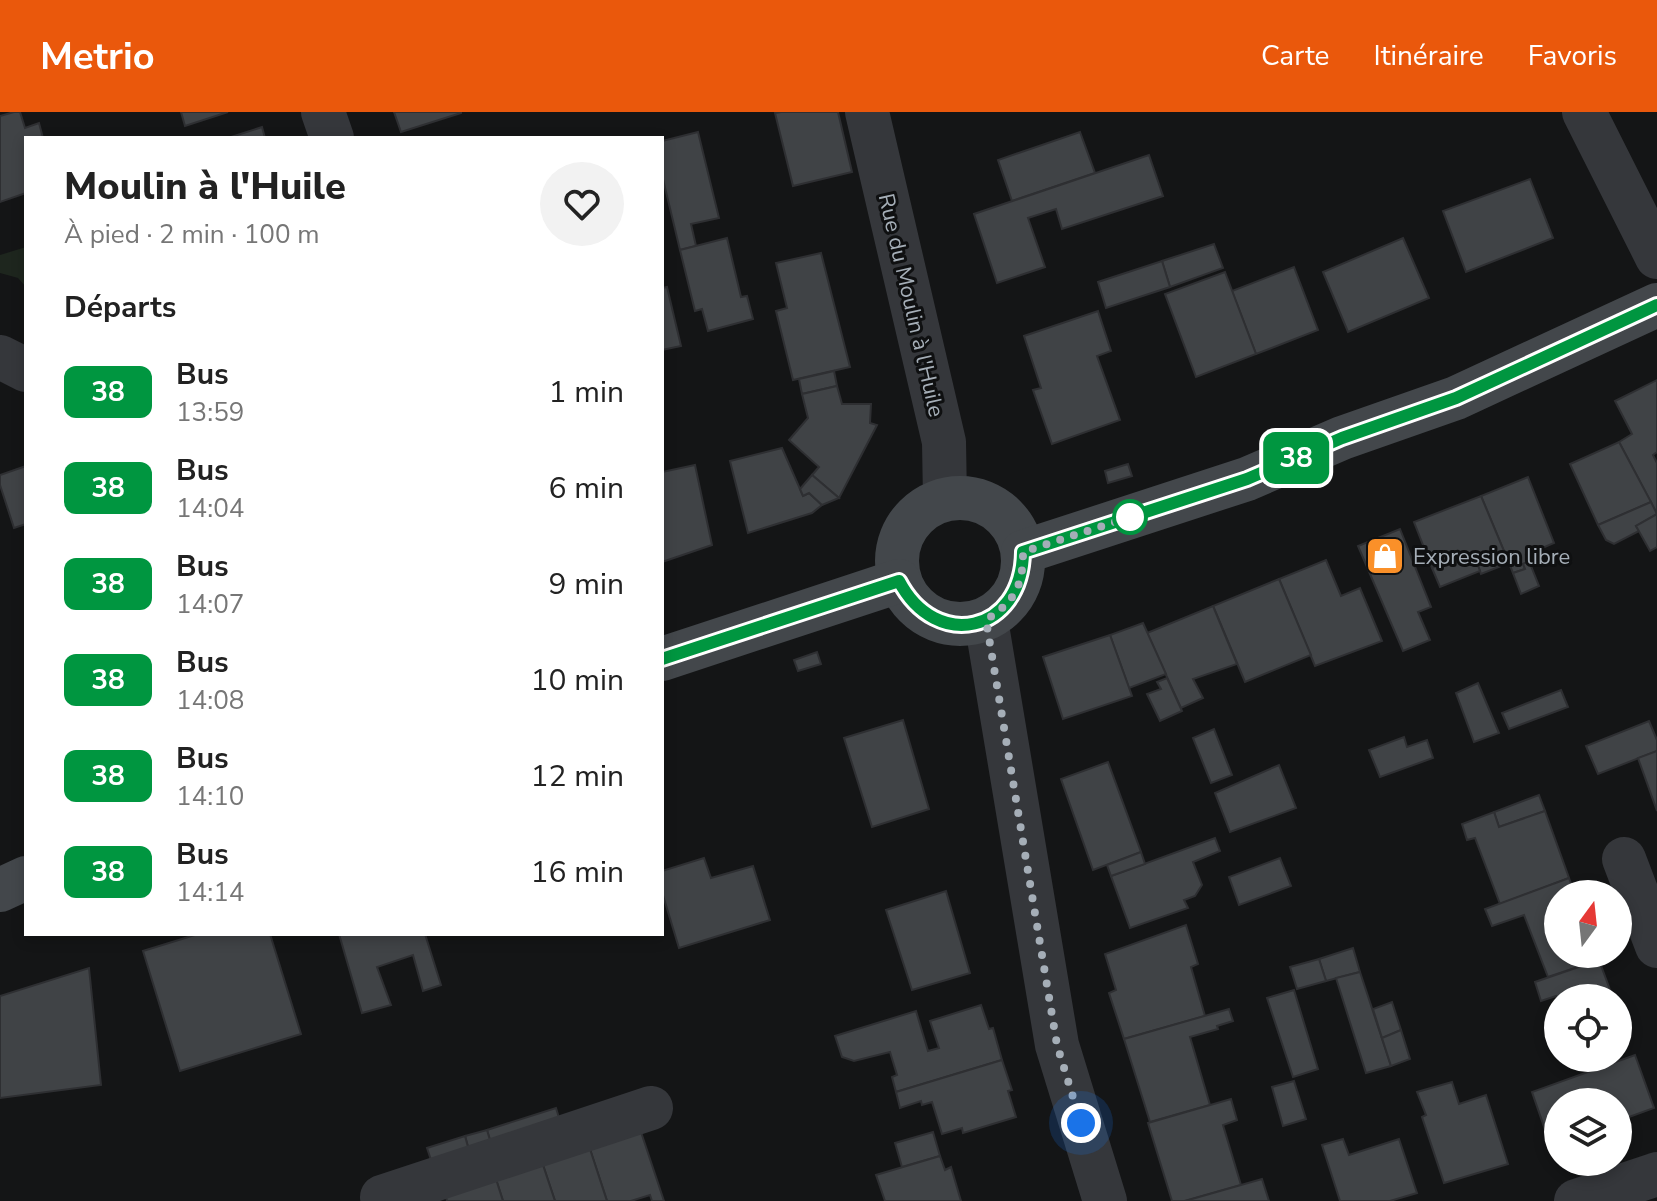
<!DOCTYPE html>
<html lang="fr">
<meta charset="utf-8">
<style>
body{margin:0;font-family:"Nunito Sans",sans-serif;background:#f2f2f2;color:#222;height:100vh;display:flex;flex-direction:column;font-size:30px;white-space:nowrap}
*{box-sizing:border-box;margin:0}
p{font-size:26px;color:#767676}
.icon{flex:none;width:44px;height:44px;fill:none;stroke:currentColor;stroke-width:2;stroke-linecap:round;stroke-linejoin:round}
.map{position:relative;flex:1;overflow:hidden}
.side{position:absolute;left:24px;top:24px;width:640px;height:800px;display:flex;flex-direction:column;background:#fff;border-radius:0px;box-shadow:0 4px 12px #0003}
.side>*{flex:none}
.badge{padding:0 16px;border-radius:12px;font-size:28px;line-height:52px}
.needle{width:52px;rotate:15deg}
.buttons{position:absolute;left:1544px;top:768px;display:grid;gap:16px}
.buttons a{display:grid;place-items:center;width:88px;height:88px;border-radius:50%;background:#fff;box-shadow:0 4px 12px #0003;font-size:40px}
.you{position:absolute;width:40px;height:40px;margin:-20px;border:6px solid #fff;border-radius:50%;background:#1a73e8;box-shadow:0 0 0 12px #1a73e833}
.map>.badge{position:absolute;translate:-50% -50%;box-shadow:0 0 0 4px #fff}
h2{padding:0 40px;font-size:30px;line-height:72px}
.round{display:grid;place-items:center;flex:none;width:84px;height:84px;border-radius:42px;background:#f2f2f2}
.headline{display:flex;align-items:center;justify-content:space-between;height:136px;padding:0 40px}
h1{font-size:38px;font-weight:800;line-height:60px}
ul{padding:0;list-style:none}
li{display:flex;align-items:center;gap:24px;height:96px;padding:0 40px}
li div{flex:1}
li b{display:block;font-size:30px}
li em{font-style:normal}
li .badge{min-width:88px;font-weight:700;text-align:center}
header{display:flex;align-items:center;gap:48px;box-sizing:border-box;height:112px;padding:0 40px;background:#ea580c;color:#fff}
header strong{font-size:38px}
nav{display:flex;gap:44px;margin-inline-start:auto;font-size:28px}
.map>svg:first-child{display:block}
</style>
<header>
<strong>Metrio</strong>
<nav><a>Carte</a><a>Itinéraire</a><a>Favoris</a></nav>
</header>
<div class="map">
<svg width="1657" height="1089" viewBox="0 0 1657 1089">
<rect width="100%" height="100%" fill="#141516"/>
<path fill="#1e261e" d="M26,135V175L18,166L0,161V143Z"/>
<g fill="#404346" stroke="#2e2f32" stroke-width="2">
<path d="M14,0H20L25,16L39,11L43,26H26V81L0,90V4Z"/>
<path d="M181,0H228L185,14Z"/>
<path d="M394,0H461V1L401,20Z"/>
<path d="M781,0H838L852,60L793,74L775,1Z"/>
<path d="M262,15L265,26H228Z"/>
<path d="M698,20L719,106L691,112L696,134L680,138L662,63V29Z"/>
<path d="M1080,20L1095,61L1012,89L998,48Z"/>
<path d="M1149,43L1163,84L1062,117L1056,97L1028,106L1045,155L997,171L974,102Z"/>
<path d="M1530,67L1553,126L1466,160L1443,99Z"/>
<path d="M727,126L741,185L747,184L753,207L708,219L702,197L695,199L680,138Z"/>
<path d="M1403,126L1429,186L1348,220L1323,160Z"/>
<path d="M1214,132L1223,156L1170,175L1162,149Z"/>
<path d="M821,141L850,255L793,268L776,199L787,196L776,151Z"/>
<path d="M1162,149L1170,175L1106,196L1098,170Z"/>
<path d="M1294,155L1318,218L1256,242L1232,179Z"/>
<path d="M1225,160L1256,242L1196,265L1165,182Z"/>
<path d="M667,175L681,234L662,238V176Z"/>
<path d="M1098,199L1111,239L1097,244L1120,308L1052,332L1033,278L1041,276L1024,224Z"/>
<path d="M834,259L837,274L802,282L799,267Z"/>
<path d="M1657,268V340L1653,343L1657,351V402L1619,330L1632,322L1615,289Z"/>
<path d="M837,274L842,292H871L870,311L877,313L839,386L812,363L819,355L789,328L808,306L802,282Z"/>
<path d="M1619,330L1651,390L1598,413L1570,352Z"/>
<path d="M782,336L803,384L809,381L822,393L812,401L748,421L730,349Z"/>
<path d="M1128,352L1132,364L1108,371L1105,359Z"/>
<path d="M695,353L712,433L662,450V360Z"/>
<path d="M26,354V412L14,416L0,373V363Z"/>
<path d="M812,363L839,386L822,393L809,381L803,384L800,377Z"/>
<path d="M1528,365L1554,431L1526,443L1529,449L1523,452L1525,457L1513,461L1481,384Z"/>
<path d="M1481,384L1509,451L1481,462L1473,440L1432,456L1414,410Z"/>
<path d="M1651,390L1657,402L1636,414L1639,419L1614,432L1606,428L1598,413Z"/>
<path d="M1657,402V435L1650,439L1636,414Z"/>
<path d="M1400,417L1431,495L1418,500L1430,528L1403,539L1358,434Z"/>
<path d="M1473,440L1480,459L1440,475L1432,456Z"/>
<path d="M1326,448L1341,484L1360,476L1382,529L1315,554L1279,467Z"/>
<path d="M1529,449L1539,474L1521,482L1513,461L1525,457L1523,452Z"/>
<path d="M1279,467L1311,543L1245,570L1213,494Z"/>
<path d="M1213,494L1237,552L1193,567L1203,586L1181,596L1147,521Z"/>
<path d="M1143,511L1166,562L1129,576L1110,523Z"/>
<path d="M1110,523L1132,584L1063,607L1043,545Z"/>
<path d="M817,540L821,552L798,559L794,548Z"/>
<path d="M1167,566L1182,599L1160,609L1147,582L1161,577L1157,570Z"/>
<path d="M1478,571L1499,621L1474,630L1456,581Z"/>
<path d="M1561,578L1568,595L1509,617L1502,601Z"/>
<path d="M903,608L929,697L872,715L844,626Z"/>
<path d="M1649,609L1657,628V639L1598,662L1586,634Z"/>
<path d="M1214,617L1232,663L1211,671L1193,626Z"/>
<path d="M1404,625L1407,635L1427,628L1433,646L1380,665L1369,638Z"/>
<path d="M1657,639V699L1638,646Z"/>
<path d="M1108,650L1141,740L1093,758L1061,667Z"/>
<path d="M1279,653L1296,696L1230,720L1215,681Z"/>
<path d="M1539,683L1545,699L1499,715L1494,700Z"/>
<path d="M1545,699L1569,766L1500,792L1475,726L1467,728L1462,712L1494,700L1499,715Z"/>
<path d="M1215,726L1220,739L1193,750L1202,773L1195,784L1184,788L1188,796L1130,816L1111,764Z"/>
<path d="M1141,740L1145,752L1111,764L1107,753Z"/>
<path d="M704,746L711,766L753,754L770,808L679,836L662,780V759Z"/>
<path d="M1280,746L1291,774L1239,793L1229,765Z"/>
<path d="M1569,766L1575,782H1558V842H1597L1599,848L1548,865L1524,803L1492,814L1485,797Z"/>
<path d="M946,779L970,861L912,878L886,798Z"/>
<path d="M1186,813L1198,852L1191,855L1205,904L1124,927L1109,881L1116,878L1105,842Z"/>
<path d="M198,822H270L301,922L180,959L143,839Z"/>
<path d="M339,822H425L441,873L423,879L413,843L377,855L391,893L362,901Z"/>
<path d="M1353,836L1360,860L1326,869L1319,847Z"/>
<path d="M1319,847L1326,869L1297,877L1290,855Z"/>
<path d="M1599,848L1613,886H1558V891L1556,884L1541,889L1535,870Z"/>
<path d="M89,856L101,973L0,986V884Z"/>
<path d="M1360,860L1391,954L1366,961L1336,866Z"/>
<path d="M1294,878L1318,957L1293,965L1267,886Z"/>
<path d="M1392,890L1401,918L1382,926L1373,897Z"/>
<path d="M981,893L989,917L993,916L1002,948L896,980L892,965L897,963L890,940L854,949L842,945L835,924L916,899L928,939L939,936L930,909Z"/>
<path d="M1229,897L1233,909L1217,914L1218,917L1190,925L1210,993L1150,1010L1124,927Z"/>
<path d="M1401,918L1410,947L1391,954L1382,926Z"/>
<path d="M1635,943L1654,996L1618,1009V990H1558V1030L1550,1032L1532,980Z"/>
<path d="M1002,948L1012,978L1008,979L1016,1005L963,1021L962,1016L942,1022L932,990L922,993L921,989L900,996L896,980Z"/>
<path d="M1294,969L1306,1007L1283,1014L1272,975Z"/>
<path d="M1452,970L1459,992L1486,983L1508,1052L1444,1071L1422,1005L1426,1003L1417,980Z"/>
<path d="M1231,987L1237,1008L1223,1013L1241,1073L1185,1089H1172L1148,1011Z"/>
<path d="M556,996L561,1012L492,1035L487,1018Z"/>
<path d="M640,1017L664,1089H652L650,1083L631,1089H607L589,1034Z"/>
<path d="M487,1018L492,1035L470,1042L465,1024Z"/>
<path d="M933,1020L940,1044L902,1055L895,1031Z"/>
<path d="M465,1024L470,1042L433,1054L427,1036Z"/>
<path d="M1343,1027L1349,1043L1399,1027L1417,1081L1390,1089H1340L1322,1033Z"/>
<path d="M589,1034L607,1089H555L542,1050Z"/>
<path d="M940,1044L945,1058L951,1055L961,1089H885L876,1063Z"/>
<path d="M542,1050L555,1089H503L495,1064Z"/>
<path d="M495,1064L503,1089H447L445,1081Z"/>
<path d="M1262,1067L1269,1089H1185Z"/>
</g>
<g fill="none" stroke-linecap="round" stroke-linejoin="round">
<g stroke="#35373b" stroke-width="44">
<path d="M323,0L332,26"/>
<path d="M867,0L944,330L945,387"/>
<path d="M1584,0L1657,145"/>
<path d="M0,245L26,258"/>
<path d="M986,508L1057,933L1105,1089"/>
<path d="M1624,747L1657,834"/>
<path d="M384,1089L382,1085L651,996"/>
<path d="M1576,1089L1657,1062"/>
</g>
<g stroke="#43474b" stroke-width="44">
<circle cx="960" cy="449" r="63"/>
<path d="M1023,440L1247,367L1342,326L1456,286L1657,193"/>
<path d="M662,547L899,469"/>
<path d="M0,778L26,766"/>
</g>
</g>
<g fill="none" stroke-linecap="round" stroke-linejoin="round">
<defs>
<path id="line" d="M662,547L899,469C936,540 1022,521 1023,440L1247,367L1342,326L1456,286L1657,193"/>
</defs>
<use href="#line" stroke="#fff" stroke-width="18"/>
<use href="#line" stroke="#009640" stroke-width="12"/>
<path stroke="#a5aeb7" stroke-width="8" stroke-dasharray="0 14.4" d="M1081,1011L1057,933L986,508C1015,489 1023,474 1023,440L1130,405"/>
</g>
<defs>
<symbol id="shop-square" viewBox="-11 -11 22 22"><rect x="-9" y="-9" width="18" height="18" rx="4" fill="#fa9029" stroke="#0f1011"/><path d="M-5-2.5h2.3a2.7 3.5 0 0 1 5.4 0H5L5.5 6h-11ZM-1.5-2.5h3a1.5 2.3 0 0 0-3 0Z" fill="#fff"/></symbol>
</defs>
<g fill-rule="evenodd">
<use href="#shop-square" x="1363" y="422" width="44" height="44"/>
</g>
<circle fill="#fff" stroke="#009640" stroke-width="4" cx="1130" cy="405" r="16"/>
<g text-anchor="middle" stroke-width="6" stroke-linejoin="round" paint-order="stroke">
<g font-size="22" fill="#a5aeb7" stroke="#0f1011">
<text transform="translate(912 193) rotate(77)" y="8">Rue du Moulin à l'Huile</text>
</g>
<g font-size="22" fill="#a5aeb7" stroke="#0f1011" text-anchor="start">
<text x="1413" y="452">Expression libre</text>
</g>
</g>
</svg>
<div class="buttons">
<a><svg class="needle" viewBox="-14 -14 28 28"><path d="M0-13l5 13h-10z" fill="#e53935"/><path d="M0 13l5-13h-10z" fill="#767676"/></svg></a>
<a><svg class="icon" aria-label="locate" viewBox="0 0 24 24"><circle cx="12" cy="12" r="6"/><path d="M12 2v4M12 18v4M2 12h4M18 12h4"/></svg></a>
<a><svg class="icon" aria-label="layers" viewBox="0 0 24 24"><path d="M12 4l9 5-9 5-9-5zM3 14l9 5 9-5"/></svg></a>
</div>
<div class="you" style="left:1081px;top:1011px"></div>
<b class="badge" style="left:1296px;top:346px;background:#009640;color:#fff">38</b>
<section class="side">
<div class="headline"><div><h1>Moulin à l'Huile</h1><p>À pied · 2 min · 100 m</p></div><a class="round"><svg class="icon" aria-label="heart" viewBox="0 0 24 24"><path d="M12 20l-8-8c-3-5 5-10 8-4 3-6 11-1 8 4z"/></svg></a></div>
<h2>Départs</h2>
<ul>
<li><span class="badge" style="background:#009640;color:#fff">38</span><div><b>Bus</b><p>13:59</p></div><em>1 min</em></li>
<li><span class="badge" style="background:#009640;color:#fff">38</span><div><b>Bus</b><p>14:04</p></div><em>6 min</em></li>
<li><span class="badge" style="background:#009640;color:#fff">38</span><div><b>Bus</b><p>14:07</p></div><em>9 min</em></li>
<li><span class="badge" style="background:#009640;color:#fff">38</span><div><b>Bus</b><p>14:08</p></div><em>10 min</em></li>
<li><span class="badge" style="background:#009640;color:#fff">38</span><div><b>Bus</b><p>14:10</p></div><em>12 min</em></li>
<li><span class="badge" style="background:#009640;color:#fff">38</span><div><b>Bus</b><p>14:14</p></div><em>16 min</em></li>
</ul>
</section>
</div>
